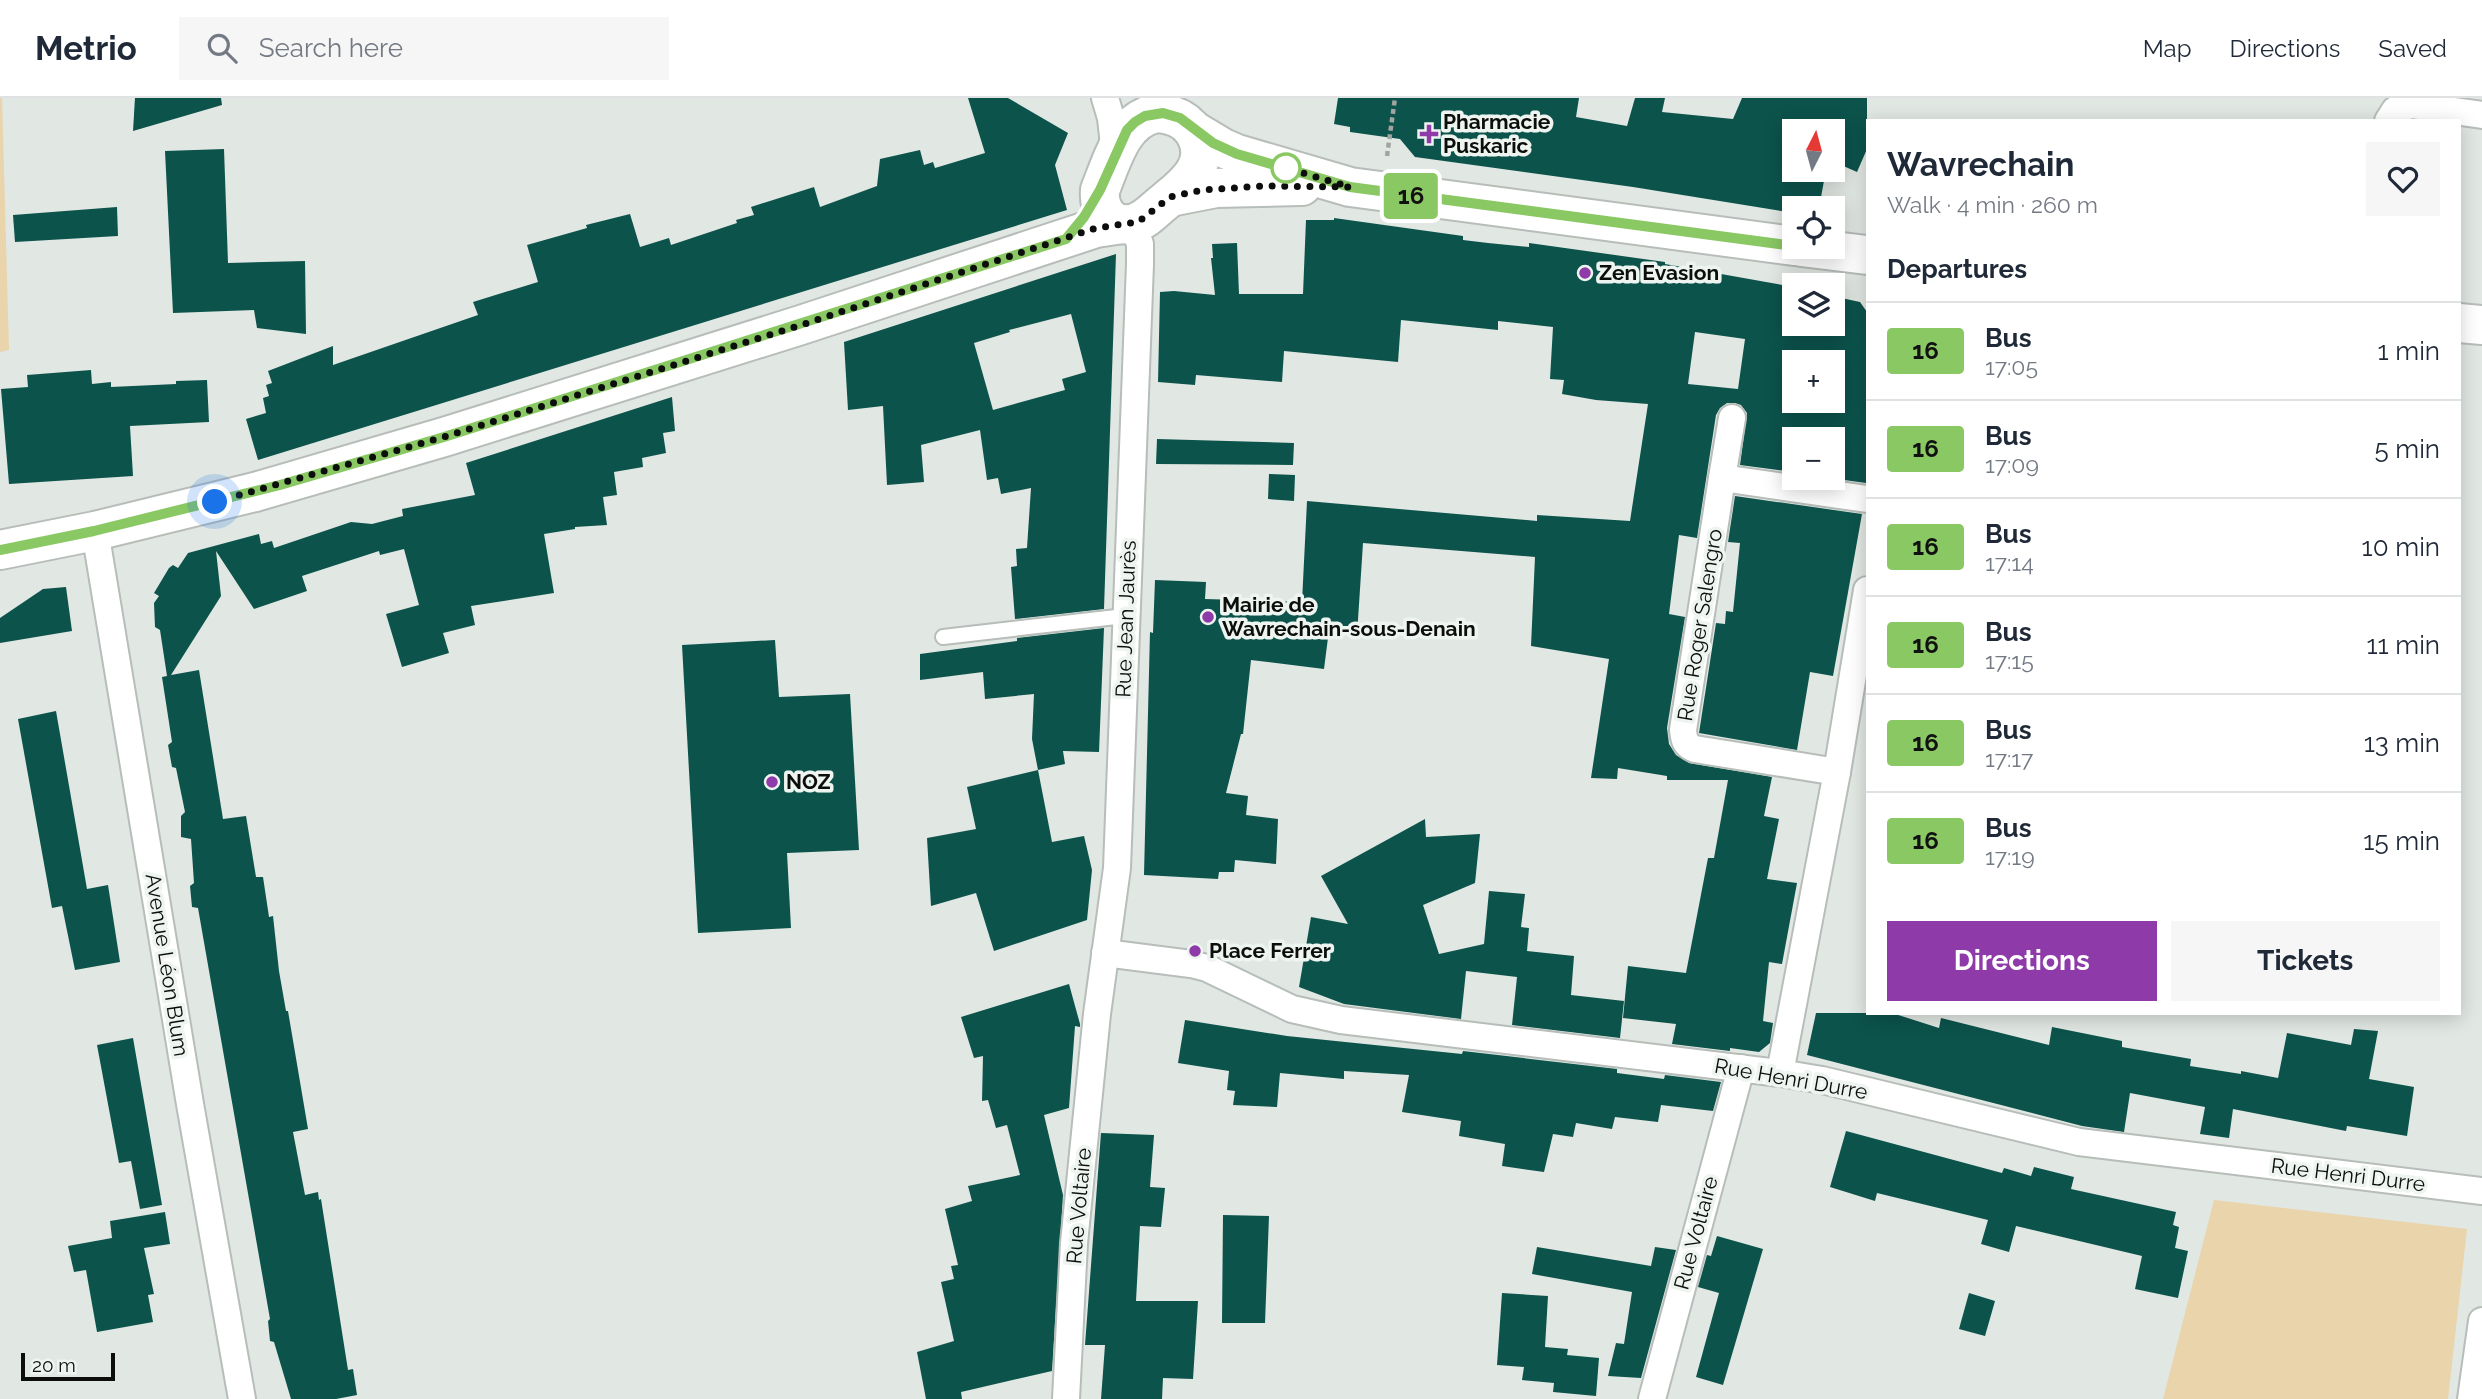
<!DOCTYPE html>
<meta charset="utf-8">
<style>
body{margin:0;font-family:Raleway,sans-serif;background:#f6f6f7;color:#1f2937;height:100vh;display:flex;flex-direction:column;font-size:26px;white-space:nowrap}
*{box-sizing:border-box;margin:0}
p{font-size:23px;color:#747a83}
.icon{flex:none;width:38px;height:38px;fill:none;stroke:currentColor;stroke-width:2;stroke-linecap:round;stroke-linejoin:round}
.map{position:relative;flex:1;overflow:hidden}
.drawer{position:absolute;left:1866px;top:21px;width:595px;height:896px;display:flex;flex-direction:column;background:#fff;border-radius:0px;box-shadow:0 4px 18px #0003}
.drawer>*{flex:none}
.badge{padding:0 14px;border-radius:5px;font-size:24px;line-height:46px}
.needle{width:46px;rotate:6deg}
.controls{position:absolute;left:1782px;top:21px;display:grid;gap:14px}
.controls a{display:grid;place-items:center;width:63px;height:63px;border-radius:0px;background:#fff;box-shadow:0 4px 18px #0003;font-size:35px}
.scale{position:absolute;left:21px;bottom:18px;width:94px;box-sizing:border-box;padding-left:7px;border:4px solid #0c0e0c;border-top:0;font-size:19px;line-height:24px;white-space:nowrap;color:#0c0e0c;-webkit-text-stroke:5px #eef4ef;paint-order:stroke}
.you{position:absolute;width:35px;height:35px;margin:-18px;border:5px solid #fff;border-radius:50%;background:#1a73e8;box-shadow:0 0 0 10px #1a73e833}
.map>.badge{position:absolute;translate:-50% -50%;box-shadow:0 0 0 4px #fff}
h2{padding:0 21px;font-size:26px;line-height:63px}
.round{display:grid;place-items:center;flex:none;width:74px;height:74px;border-radius:0px;background:#f6f6f7}
.head{display:flex;align-items:center;justify-content:space-between;height:119px;padding:0 21px}
h1{font-size:33px;font-weight:700;line-height:52px}
.action{display:flex;gap:14px;margin-top:auto;padding:14px 21px}
.action a{flex:1;height:80px;border-radius:0px;background:#8e3aa9;color:#fff;font-size:28px;font-weight:700;line-height:80px;text-align:center}
.action a+a{background:#f6f6f7;color:#1f2937}
ul{padding:0;list-style:none}
li{display:flex;align-items:center;gap:21px;height:98px;padding:0 21px;border-top:2px solid #e0e1e3}
li div{flex:1}
li b{display:block;font-size:26px}
li em{font-style:normal}
li .badge{min-width:77px;font-weight:700;text-align:center}
header{display:flex;align-items:center;gap:42px;box-sizing:border-box;height:98px;padding:0 35px;background:#fff;border-bottom:2px solid #e0e1e3}
header strong{font-size:33px}
nav{display:flex;gap:38px;margin-inline-start:auto;font-size:24px}
.search{width:490px;height:63px;background:#f6f6f7;display:flex;align-items:center;gap:18px;box-sizing:border-box;padding:0 24px;border-radius:0px;color:#747a83;font-size:26px}
.map>svg:first-child{display:block}
</style>
<header>
<strong>Metrio</strong>
<div class="search"><svg class="icon" aria-label="search" viewBox="0 0 24 24"><circle cx="10" cy="10" r="6"/><path d="M15 15l6 6"/></svg>Search here</div>
<nav><a>Map</a><a>Directions</a><a>Saved</a></nav>
</header>
<div class="map">
<svg width="2482" height="1301" viewBox="0 0 2482 1301">
<rect width="100%" height="100%" fill="#e1e7e2"/>
<g fill="#e9d4ab">
<path d="M0,0H2L9,252L0,254Z"/>
<path d="M2214,1102L2467,1131L2448,1301H2163Z"/>
</g>
<g fill="#0c534c" fill-rule="evenodd">
<path d="M135,0H221L222,7L133,33Z"/>
<path d="M968,0H1008L1068,35L1055,67L1067,112L258,362L246,321L266,315L263,300L269,298L266,287L272,285L268,273L333,248V267L478,217L473,204L538,184L527,147L587,130L586,127L630,116L640,149L669,140L671,147L737,125L736,122L754,117L751,109L814,89L820,109L877,88L880,61L920,52L924,67L933,64L935,70L985,55Z"/>
<path d="M1338,0H1579L1576,19L1627,28L1635,0H1665L1662,14L1733,21L1742,0H1867V51L1857,74L1832,63V33H1794V72H1826L1819,110H1794V115L1633,89L1415,59L1400,41L1350,34V29L1334,26Z"/>
<path d="M224,51L228,165L305,163L306,236L257,230L254,212L173,215L165,53Z"/>
<path d="M117,109L118,138L15,144L13,117Z"/>
<path d="M1334,120L1463,138V142L1488,145L1529,149V145L1665,164V166L1794,189V226H1832V198L1860,204L1867,214L1866,385L1830,380H1832V341H1794V374L1740,367L1747,315L1741,307L1735,305H1727L1720,310L1716,317L1697,440L1679,437L1669,516L1685,519L1667,630L1669,646L1676,657L1689,665L1772,679L1764,718L1779,721L1767,781L1797,785L1782,866L1769,864L1763,923L1773,925L1770,945L1759,954L1730,950V953L1672,946L1676,926L1623,920L1628,868L1686,875L1708,760H1714L1728,682H1667V678L1618,670L1617,681L1591,680L1609,561L1531,548L1535,459L1363,445L1357,537L1329,532L1324,571L1251,562L1243,636H1241L1226,695L1248,698L1246,717L1278,721L1276,766L1235,762L1234,774H1219L1218,781L1144,777L1150,534L1153,535L1155,482L1206,484L1205,501L1302,504L1307,403L1537,423V417L1630,423L1648,306L1596,302L1562,296L1564,282L1550,281L1553,229L1498,223V232L1401,222L1398,264L1284,253L1282,284L1196,277L1195,287L1158,284L1160,194L1174,193L1215,197L1211,160H1213L1212,146L1237,145L1239,196H1303L1306,122H1334ZM1695,234L1745,241L1738,291L1688,286ZM1794,264H1832V303H1794Z"/>
<path d="M1116,156L1104,511L1015,521L1011,469L1017,468L1016,451L1027,450L1031,390L1001,396L998,380L987,382L980,332L921,347L924,384L887,387L883,308L848,312L844,244ZM1071,216L1086,274L1062,281L1065,292L993,312L974,245L1010,234L1009,232Z"/>
<path d="M91,272L92,286L111,284V289L176,286V283L207,282L209,324L130,328L133,378L9,386L1,291L28,289L27,277Z"/>
<path d="M672,299L675,333L663,335L666,355L642,360L643,369L614,374L617,397L603,399L607,427L575,429V431L544,436L554,495L471,508L475,527L443,535L449,555L402,569L386,516L419,507L404,451L380,457L379,453L302,478L307,493L254,511L216,453L221,498L171,577L199,572L223,721L246,718L256,779H263L269,819L273,818L279,873L286,913H288L308,1031L293,1034L305,1097L318,1094L319,1102L321,1101L348,1272L353,1271L357,1297L336,1301H291L274,1244L270,1243L268,1223L270,1221L198,810L192,809L190,788L194,785L191,741L181,739V718L185,714L176,670L172,669L168,647L172,644L162,579L167,578L160,532L155,529L154,505L159,498L154,495L169,470L173,467L178,470L188,455L259,436L261,446L272,443L274,450L351,424L372,426L403,418L402,411L475,397L466,365Z"/>
<path d="M1157,341L1294,345L1293,367L1156,366Z"/>
<path d="M1269,376L1295,377L1294,403L1268,401Z"/>
<path d="M1735,398L1862,416L1833,578L1810,574L1797,652L1699,635L1716,525L1725,526L1726,513L1733,514L1740,445L1728,444Z"/>
<path d="M66,489L72,533L0,545V520L43,491Z"/>
<path d="M1104,530L1099,654L1063,653L1065,666L1038,672L1032,641L1034,596L985,601L983,574L920,582V556L1017,543V540Z"/>
<path d="M775,542L779,599L850,596L859,752L787,755L791,830L698,835L682,547Z"/>
<path d="M56,613L87,791L108,787L120,864L75,872L62,808L52,810L18,621Z"/>
<path d="M1038,672L1052,744L1084,738L1092,772L1087,822L994,853L976,795L931,808L927,740L976,731L967,689Z"/>
<path d="M1425,721L1426,739L1480,736L1475,785L1423,807L1439,856L1484,846L1489,793L1525,796L1521,829L1529,830L1527,853L1574,858L1571,897L1624,903L1620,940L1512,927L1517,879L1466,873L1461,921L1344,906L1299,889L1311,819L1348,826L1321,778Z"/>
<path d="M1069,886L1080,926V929L1075,928L1069,1010L1044,1017L1063,1097L1052,1273L961,1294L962,1301H926L917,1254L954,1243L941,1184L954,1181L951,1168L958,1167L945,1111L972,1103L968,1088L1020,1077L1007,1027L996,1030L988,1002L982,1003L983,958L974,960L961,919Z"/>
<path d="M1816,915H1892L1939,930L1941,920L2049,947L2052,929L2122,943V949L2191,961L2190,968L2241,976V973L2278,980L2287,935L2351,947L2354,931L2378,933L2369,981L2414,989L2407,1038L2347,1028L2346,1033L2233,1011L2229,1040L2200,1036L2205,1009L2130,995L2124,1034L2082,1028L1807,957Z"/>
<path d="M1185,922L1287,938L1462,956L1463,953L1617,971V975L1664,981L1665,977L1721,984L1713,1013L1661,1007L1658,1024L1615,1019L1612,1031L1576,1025L1573,1039L1553,1036L1544,1074L1502,1068L1505,1046L1459,1038L1461,1023L1402,1014L1409,977L1344,973V981L1280,975L1277,1009L1233,1007L1235,993L1227,992L1229,973L1178,965Z"/>
<path d="M133,940L162,1107L140,1111L131,1063L119,1065L97,947Z"/>
<path d="M1846,1033L2002,1075L2004,1070L2031,1078L2034,1069L2074,1079L2071,1091L2176,1114L2173,1127L2179,1129L2175,1150L2188,1153L2178,1200L2135,1191L2142,1158L2016,1128L2009,1154L1981,1146L1988,1122L1877,1095L1875,1103L1830,1089Z"/>
<path d="M1101,1035L1154,1037L1150,1089L1165,1090L1161,1129L1140,1128L1136,1203H1198L1193,1281L1163,1280L1162,1301H1101L1105,1247H1085Z"/>
<path d="M165,1114L170,1146L144,1150L154,1196L148,1197L153,1224L97,1234L86,1172L74,1174L68,1148L112,1140L110,1123Z"/>
<path d="M1223,1117L1269,1118L1265,1225H1222Z"/>
<path d="M1717,1138L1763,1151L1723,1287L1696,1279L1719,1195L1698,1189L1707,1157L1711,1158Z"/>
<path d="M1537,1149L1651,1168L1655,1149L1676,1152L1641,1280L1608,1278L1616,1245L1624,1246L1632,1194L1532,1176Z"/>
<path d="M1502,1195L1548,1198L1545,1249L1568,1251L1567,1257L1599,1260L1596,1298L1553,1294L1554,1285L1522,1282L1524,1269L1497,1267Z"/>
<path d="M1969,1195L1995,1203L1985,1238L1959,1231Z"/>
</g>
<g fill="none" stroke-linecap="round" stroke-linejoin="round">
<defs>
<path id="service" d="M943,539L1125,518"/>
<g id="minor">
<path d="M1105,0L1111,20L1115,57"/>
<path d="M2388,23L2395,12L2411,7L2482,17"/>
<path d="M1722,380L1732,320"/>
<path d="M95,433L190,1006L242,1301"/>
<path d="M1837,674L1695,651C1685,647 1684,642 1683,632L1722,380L1867,401"/>
<path d="M1105,855L1191,866L1207,870L1292,911L1341,922L1780,975L1822,982L2079,1044L2482,1093"/>
<path d="M1780,975L1837,674L1867,492"/>
<path d="M1066,1301L1074,1145L1097,916L1117,770L1140,166V146L1133,126"/>
<path d="M1652,1301L1741,970"/>
<path d="M2471,1301L2482,1223"/>
</g>
<g id="secondary">
<path d="M1157,15C1172,16 1186,21 1194,34C1213,66 1185,87 1163,105C1153,113 1144,124 1131,126C1111,130 1098,111 1100,92C1112,63 1122,21 1157,15Z"/>
<path d="M1193,32L1223,50L1237,56L1350,89L1794,148"/>
<path d="M1170,99L1216,90L1302,88"/>
<path d="M1801,149L1867,157"/>
<path d="M2459,225L2482,227"/>
<path d="M0,452L95,433L255,394L444,339L801,227L1096,130L1123,126"/>
</g>
</defs>
<use href="#service" stroke="#b7bdb8" stroke-width="18"/>
<use href="#minor" stroke="#b7bdb8" stroke-width="30"/>
<use href="#secondary" stroke="#b7bdb8" stroke-width="42"/>
<path stroke="#a0a5a1" stroke-width="4.5" stroke-dasharray="5 3.5" stroke-linecap="butt" d="M1387,58L1395,0"/>
<use href="#service" stroke="#fff" stroke-width="14"/>
<use href="#minor" stroke="#fff" stroke-width="26"/>
<use href="#secondary" stroke="#fff" stroke-width="38"/>
</g>
<g fill="none" stroke-linecap="round" stroke-linejoin="round">
<defs>
<path id="line" d="M0,452L94,433L280,387L444,339L1066,141L1084,119L1100,92L1127,32L1135,24L1145,18L1163,15L1180,20L1213,45L1237,56L1350,89L1794,148"/>
</defs>
<use href="#line" stroke="#fff" stroke-width="16"/>
<use href="#line" stroke="#8ac864" stroke-width="10"/>
<path stroke="#0c0e0c" stroke-width="7" stroke-dasharray="0 12.6" d="M215,404L444,339L801,227L1096,130L1138,124L1170,99L1202,92L1264,88L1350,89L1286,70"/>
</g>
<g fill="#8e3aa9" stroke="#eef4ef" stroke-width="2.5">
<path d="M1425.5 25.5h7v7h7v7h-7v7h-7v-7h-7v-7h7z"/>
<circle cx="1585" cy="175" r="7"/>
<circle cx="1208" cy="519" r="7"/>
<circle cx="772" cy="684" r="7"/>
<circle cx="1195" cy="853" r="7"/>
</g>
<circle fill="#fff" stroke="#8ac864" stroke-width="3.5" cx="1286" cy="70" r="14"/>
<g text-anchor="middle" stroke-width="7" stroke-linejoin="round" paint-order="stroke">
<g font-size="21" font-weight="bold" fill="#0c0e0c" stroke="#eef4ef" text-anchor="start">
<text x="1443" y="31">Pharmacie<tspan x="1443" dy="24">Puskaric</tspan></text>
<text x="1599" y="182">Zen Evasion</text>
<text x="1222" y="514">Mairie de<tspan x="1222" dy="24">Wavrechain-sous-Denain</tspan></text>
<text x="786" y="691">NOZ</text>
<text x="1209" y="860">Place Ferrer</text>
</g>
<g font-size="21" fill="#0c0e0c" stroke="#eef4ef">
<text transform="translate(1126 521) rotate(-88)" y="7">Rue Jean Jaurès</text>
<text transform="translate(1700 527) rotate(-81)" y="7">Rue Roger Salengro</text>
<text transform="translate(167 867) rotate(81)" y="7">Avenue Léon Blum</text>
<text transform="translate(1791 981) rotate(10)" y="7">Rue Henri Durre</text>
<text transform="translate(2348 1077) rotate(7)" y="7">Rue Henri Durre</text>
<text transform="translate(1079 1108) rotate(-85)" y="7">Rue Voltaire</text>
<text transform="translate(1696 1135) rotate(-75)" y="7">Rue Voltaire</text>
</g>
</g>
</svg>
<div class="controls">
<a><svg class="needle" viewBox="-14 -14 28 28"><path d="M0-13l5 13h-10z" fill="#e53935"/><path d="M0 13l5-13h-10z" fill="#747a83"/></svg></a>
<a><svg class="icon" aria-label="locate" viewBox="0 0 24 24"><circle cx="12" cy="12" r="6"/><path d="M12 2v4M12 18v4M2 12h4M18 12h4"/></svg></a>
<a><svg class="icon" aria-label="layers" viewBox="0 0 24 24"><path d="M12 4l9 5-9 5-9-5zM3 14l9 5 9-5"/></svg></a>
<a>+</a>
<a>−</a>
</div>
<div class="scale">20 m</div>
<div class="you" style="left:215px;top:404px"></div>
<b class="badge" style="left:1411px;top:98px;background:#8ac864;color:#111">16</b>
<section class="drawer">
<div class="head"><div><h1>Wavrechain</h1><p>Walk · 4 min · 260 m</p></div><a class="round"><svg class="icon" aria-label="heart" viewBox="0 0 24 24"><path d="M12 20l-8-8c-3-5 5-10 8-4 3-6 11-1 8 4z"/></svg></a></div>
<h2>Departures</h2>
<ul>
<li><span class="badge" style="background:#8ac864;color:#111">16</span><div><b>Bus</b><p>17:05</p></div><em>1 min</em></li>
<li><span class="badge" style="background:#8ac864;color:#111">16</span><div><b>Bus</b><p>17:09</p></div><em>5 min</em></li>
<li><span class="badge" style="background:#8ac864;color:#111">16</span><div><b>Bus</b><p>17:14</p></div><em>10 min</em></li>
<li><span class="badge" style="background:#8ac864;color:#111">16</span><div><b>Bus</b><p>17:15</p></div><em>11 min</em></li>
<li><span class="badge" style="background:#8ac864;color:#111">16</span><div><b>Bus</b><p>17:17</p></div><em>13 min</em></li>
<li><span class="badge" style="background:#8ac864;color:#111">16</span><div><b>Bus</b><p>17:19</p></div><em>15 min</em></li>
</ul>
<div class="action"><a>Directions</a><a>Tickets</a></div>
</section>
</div>
